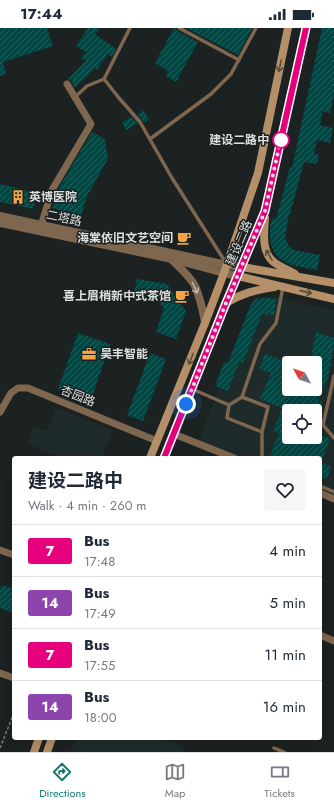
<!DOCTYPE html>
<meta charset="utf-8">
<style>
body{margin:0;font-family:Jost,"Noto Sans SC",sans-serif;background:#f6f6f7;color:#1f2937;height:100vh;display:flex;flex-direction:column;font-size:15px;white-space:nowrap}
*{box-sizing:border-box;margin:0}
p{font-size:13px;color:#747a83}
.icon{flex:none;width:22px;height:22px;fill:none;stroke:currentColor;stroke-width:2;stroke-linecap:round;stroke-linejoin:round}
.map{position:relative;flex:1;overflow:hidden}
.drawer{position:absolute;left:12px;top:428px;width:310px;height:284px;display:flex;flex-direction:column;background:#fff;border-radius:4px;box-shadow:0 4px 16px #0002}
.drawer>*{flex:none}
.badge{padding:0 8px;border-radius:3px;font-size:14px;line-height:26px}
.needle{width:26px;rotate:310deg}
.fabs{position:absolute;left:282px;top:328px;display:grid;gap:8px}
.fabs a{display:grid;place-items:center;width:40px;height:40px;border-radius:4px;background:#fff;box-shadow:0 4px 16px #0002;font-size:20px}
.you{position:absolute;width:20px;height:20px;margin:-10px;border:3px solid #fff;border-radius:50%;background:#1a73e8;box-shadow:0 0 0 6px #1a73e833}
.map>.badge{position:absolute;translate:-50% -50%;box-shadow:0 0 0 2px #fff}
.round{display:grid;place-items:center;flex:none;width:42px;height:42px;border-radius:4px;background:#f6f6f7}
.headline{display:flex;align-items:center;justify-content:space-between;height:68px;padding:0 16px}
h1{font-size:19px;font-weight:700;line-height:30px}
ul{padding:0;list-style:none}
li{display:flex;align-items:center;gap:12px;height:52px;padding:0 16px;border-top:1px solid #e0e1e3}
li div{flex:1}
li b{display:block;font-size:15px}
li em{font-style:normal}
li .badge{min-width:44px;font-weight:700;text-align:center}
.status{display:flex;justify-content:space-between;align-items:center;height:28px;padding:0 20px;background:#fff;direction:ltr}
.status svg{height:11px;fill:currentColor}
.dock{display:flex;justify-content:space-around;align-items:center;height:56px;border-top:1px solid #e0e1e3;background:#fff;font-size:11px;color:#747a83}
.dock a{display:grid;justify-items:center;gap:2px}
.dock .active{color:#0f766e}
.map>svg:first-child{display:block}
</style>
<div class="status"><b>17:44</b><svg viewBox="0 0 49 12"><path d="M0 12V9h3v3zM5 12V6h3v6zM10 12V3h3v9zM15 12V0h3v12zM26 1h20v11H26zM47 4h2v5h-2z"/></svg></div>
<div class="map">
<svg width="334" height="724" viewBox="0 0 334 724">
<defs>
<pattern id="building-hatch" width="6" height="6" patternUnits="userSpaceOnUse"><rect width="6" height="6" fill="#004743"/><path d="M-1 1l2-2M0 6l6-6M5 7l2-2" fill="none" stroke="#25615e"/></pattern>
</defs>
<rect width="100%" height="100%" fill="#1c2121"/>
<g fill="#1f2b2a" fill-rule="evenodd">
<path d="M272,268L334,283V469L320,464V430H224L196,420L253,270ZM289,335H315V361H289ZM289,383H315V409H289Z"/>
<path d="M56,380L113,402L102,430H61L27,416L34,398L47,403Z"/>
<path d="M76,710H162L185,719L183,724H70Z"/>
</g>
<g fill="url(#building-hatch)">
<path d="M0,0H47L53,18L3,34L6,46L0,48Z"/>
<path d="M88,0H100L95,6L116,21L112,29L108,26L97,42L95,40L75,60L71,53L68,51L86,33L81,30L86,24L76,18Z"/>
<path d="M174,0H176L177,3L198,14L176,54L166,48L168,43L155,35Z"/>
<path d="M186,0H252L238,27Z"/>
<path d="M322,0H334V66L330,85L323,83L320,97L333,100L330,115L317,112L314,126L319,127L317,136L304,134L290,186H289L285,210L289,218L294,222L320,227L317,242L291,237L280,231L276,227L271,217L270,208V199L272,190L276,191L290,139L292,140Z"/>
<path d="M143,82L149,91L144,95L138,86Z"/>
<path d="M131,89L138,96L126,102L122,94Z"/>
<path d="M92,104L105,111L108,131L87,168L81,188L52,180L57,163Z"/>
<path d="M0,156L37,165L33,181L0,174Z"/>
<path d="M137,251L167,256L186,283L176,311L156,304L164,280L159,274L133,269Z"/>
<path d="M268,270L277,271L274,287L262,286L243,335L239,334L228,363L215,358L224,334L228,335L250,278L256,271Z"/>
<path d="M316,304L334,310V317L328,350L318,372L322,373L319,383H289V409H315V405L330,411L323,430H269L279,405L273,403L282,380L260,371L271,345L259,341L265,326L289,335V361H315V335H310Z"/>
<path d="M78,305L110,316L91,372L58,361Z"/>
<path d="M150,325L166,331L143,393L127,387Z"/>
<path d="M320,434L331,439L327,451L320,448Z"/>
<path d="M2,557L14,561V585L0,580V561Z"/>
</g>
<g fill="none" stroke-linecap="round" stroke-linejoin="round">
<path stroke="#7b7f7f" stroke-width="1.5" stroke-dasharray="3 2" stroke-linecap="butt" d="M0,720L14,685"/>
<g stroke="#7f674f" stroke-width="3.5">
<path d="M179,0L239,32"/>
<path d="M104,51L130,0"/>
<path d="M75,69L87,58L104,51L119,70L140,94L172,150L226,235"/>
<path d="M150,111L211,66L231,46L256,0"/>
<path d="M334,348L323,397L334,410"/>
<path d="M192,361L229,377"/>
<path d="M242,369L260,316L276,295L283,259"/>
<path d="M262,404L227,390L229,377L242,369L268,379L262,404V430"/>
<path d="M320,458L334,464"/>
<path d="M274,720L284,724"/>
</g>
<g stroke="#7f674f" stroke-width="7">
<path d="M40,201L52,162L91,96L67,56"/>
<path d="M0,384L11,365L18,360H28L157,413"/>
<path d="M174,406L234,430"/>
<path d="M320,465L334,471"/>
<path d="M0,522L14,527"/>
<path d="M320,607L334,613"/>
<path d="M0,645L14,650"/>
</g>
<g stroke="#7f674f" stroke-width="8">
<path d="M0,188L227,237L242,239"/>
<path d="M0,195L172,231L224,245L238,248"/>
<path d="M172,232C180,240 190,248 195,258C200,270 203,282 205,295"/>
</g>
<g stroke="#b58f68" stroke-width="8">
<path d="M265,190C264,205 261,225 275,235C281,239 288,242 295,246"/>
<path d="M242,239L334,255"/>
<path d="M238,248L334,271"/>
<path d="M226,275C243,265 255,262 274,259"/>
<path d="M150,430L205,295L224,245L258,145L288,0"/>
<path d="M164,430L226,275L265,183L306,0"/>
<path d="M34,724L39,710"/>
<path d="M47,724L52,710"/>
</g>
</g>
<defs><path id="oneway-shaft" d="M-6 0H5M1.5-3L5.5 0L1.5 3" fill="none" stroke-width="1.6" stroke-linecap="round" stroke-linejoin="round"/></defs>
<g stroke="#594d3d">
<use href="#oneway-shaft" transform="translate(280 38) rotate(102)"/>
<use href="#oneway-shaft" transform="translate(269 227) rotate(-120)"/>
<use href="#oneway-shaft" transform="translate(306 264) rotate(13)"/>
<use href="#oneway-shaft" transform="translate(191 331) rotate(112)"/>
</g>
<use stroke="#bbb5ad" href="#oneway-shaft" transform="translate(195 260) rotate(64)"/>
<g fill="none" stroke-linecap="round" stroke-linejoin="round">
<defs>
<path id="line" d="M164,430L226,275L265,183L306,0"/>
</defs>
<use href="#line" stroke="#fff" stroke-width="9"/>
<use href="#line" stroke="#e6007e" stroke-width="6"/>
<path stroke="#dcdfdf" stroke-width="4" stroke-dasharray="0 7.2" d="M186,376L226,275L265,183L282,106L281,112"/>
</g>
<defs>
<symbol id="building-bare" viewBox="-9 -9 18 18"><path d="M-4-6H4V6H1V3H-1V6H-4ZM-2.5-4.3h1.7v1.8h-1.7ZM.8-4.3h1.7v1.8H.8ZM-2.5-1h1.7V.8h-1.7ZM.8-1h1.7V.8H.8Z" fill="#f4a444" stroke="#1c2121" stroke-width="2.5" paint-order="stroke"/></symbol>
<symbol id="cafe-bare" viewBox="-9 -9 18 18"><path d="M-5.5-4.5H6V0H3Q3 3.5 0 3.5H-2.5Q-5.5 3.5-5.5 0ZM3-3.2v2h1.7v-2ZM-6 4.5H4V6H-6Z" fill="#f4a444" stroke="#1c2121" stroke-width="2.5" paint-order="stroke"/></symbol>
<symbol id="office-bare" viewBox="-9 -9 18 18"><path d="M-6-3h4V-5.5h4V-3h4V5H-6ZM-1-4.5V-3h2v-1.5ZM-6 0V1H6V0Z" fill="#f4a444" stroke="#1c2121" stroke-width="2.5" paint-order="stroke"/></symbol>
</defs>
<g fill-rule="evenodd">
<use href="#building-bare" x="8" y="159" width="20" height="20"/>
<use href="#cafe-bare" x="174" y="200" width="20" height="20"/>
<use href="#cafe-bare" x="172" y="258" width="20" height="20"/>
<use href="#office-bare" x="79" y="316" width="20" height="20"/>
</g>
<circle fill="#fff" stroke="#e6007e" stroke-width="2" cx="281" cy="112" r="8"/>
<g text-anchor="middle" stroke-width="3" stroke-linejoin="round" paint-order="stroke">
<g font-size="12" font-weight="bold" fill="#dcdfdf" stroke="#1c2121" text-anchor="end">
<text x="269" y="116">建设二路中</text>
</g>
<g font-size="12" font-weight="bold" fill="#dcdfdf" stroke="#1c2121" text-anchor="start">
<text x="29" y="173">英博医院</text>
<text x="173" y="214" text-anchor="end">海棠依旧文艺空间</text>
<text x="171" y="272" text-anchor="end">喜上眉梢新中式茶馆</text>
<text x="100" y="330">昊丰智能</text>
</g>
<g font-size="12" fill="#dcdfdf" stroke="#1c2121">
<text transform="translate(64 190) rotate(12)" y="4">二塔路</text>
<text transform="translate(239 215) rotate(-67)" y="4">建设二路</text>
<text transform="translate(78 368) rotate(22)" y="4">杏园路</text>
</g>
</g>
</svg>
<div class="fabs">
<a><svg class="needle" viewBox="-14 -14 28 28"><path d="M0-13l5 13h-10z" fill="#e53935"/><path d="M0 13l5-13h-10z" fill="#747a83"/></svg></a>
<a><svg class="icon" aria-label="locate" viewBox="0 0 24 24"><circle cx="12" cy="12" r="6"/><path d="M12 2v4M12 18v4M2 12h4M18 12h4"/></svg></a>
</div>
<div class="you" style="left:186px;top:376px"></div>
<section class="drawer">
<div class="headline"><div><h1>建设二路中</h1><p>Walk · 4 min · 260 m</p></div><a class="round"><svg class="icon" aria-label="heart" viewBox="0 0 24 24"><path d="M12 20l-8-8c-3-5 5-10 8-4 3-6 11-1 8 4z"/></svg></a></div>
<ul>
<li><span class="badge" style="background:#e6007e;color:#fff">7</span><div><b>Bus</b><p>17:48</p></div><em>4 min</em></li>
<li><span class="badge" style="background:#8e44ad;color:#fff">14</span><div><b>Bus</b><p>17:49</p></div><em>5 min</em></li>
<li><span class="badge" style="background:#e6007e;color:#fff">7</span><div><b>Bus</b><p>17:55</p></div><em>11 min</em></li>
<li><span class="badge" style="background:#8e44ad;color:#fff">14</span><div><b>Bus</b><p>18:00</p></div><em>16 min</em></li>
</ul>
</section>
</div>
<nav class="dock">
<a class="active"><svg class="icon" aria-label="directions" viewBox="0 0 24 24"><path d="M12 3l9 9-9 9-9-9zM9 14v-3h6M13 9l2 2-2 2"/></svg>Directions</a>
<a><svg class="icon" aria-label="map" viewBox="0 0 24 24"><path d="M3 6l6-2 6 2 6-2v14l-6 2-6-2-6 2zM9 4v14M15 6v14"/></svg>Map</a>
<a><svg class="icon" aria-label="tickets" viewBox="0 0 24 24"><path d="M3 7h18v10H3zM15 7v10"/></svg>Tickets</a>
</nav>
